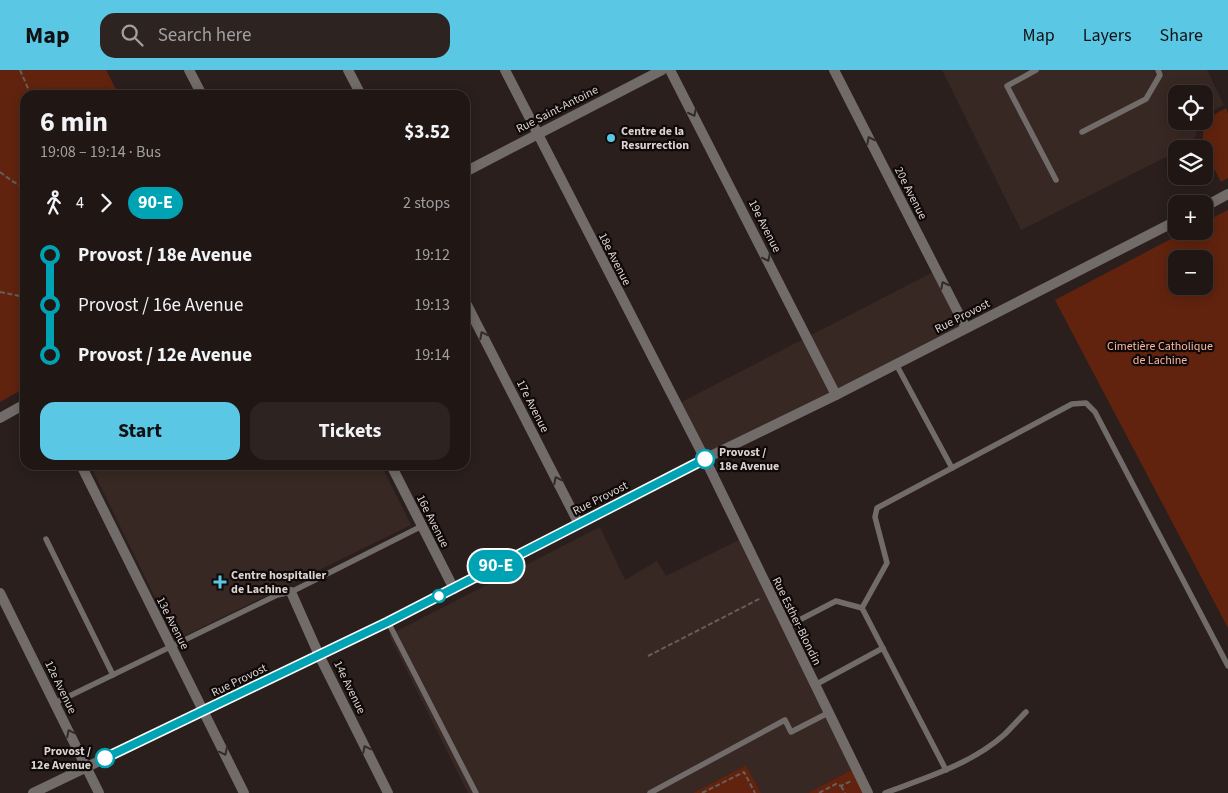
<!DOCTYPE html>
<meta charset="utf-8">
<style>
body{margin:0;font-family:"Source Sans 3",sans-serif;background:#2d2422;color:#f1f3f6;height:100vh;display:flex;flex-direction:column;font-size:19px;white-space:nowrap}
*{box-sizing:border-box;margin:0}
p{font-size:16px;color:#a29fa0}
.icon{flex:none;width:28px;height:28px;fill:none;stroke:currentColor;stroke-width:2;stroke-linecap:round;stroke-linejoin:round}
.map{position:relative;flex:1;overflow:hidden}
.details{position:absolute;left:20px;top:20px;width:450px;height:380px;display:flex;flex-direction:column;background:#201715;border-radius:15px;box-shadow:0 2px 12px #0003,0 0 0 1px #3d3634}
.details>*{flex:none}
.badge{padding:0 10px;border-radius:16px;font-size:18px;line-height:32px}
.fabs{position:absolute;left:1168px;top:15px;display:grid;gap:10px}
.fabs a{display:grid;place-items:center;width:45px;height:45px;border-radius:10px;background:#201715;box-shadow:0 2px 12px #0003,0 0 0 1px #3d3634;font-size:25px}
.map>.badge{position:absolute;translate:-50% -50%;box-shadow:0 0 0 2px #fff}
.legs{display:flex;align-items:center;gap:8px;height:55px;padding:0 20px;font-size:16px}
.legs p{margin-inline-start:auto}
.summary{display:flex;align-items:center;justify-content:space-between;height:85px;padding:0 20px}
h1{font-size:28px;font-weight:700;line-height:38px}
.primary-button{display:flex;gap:10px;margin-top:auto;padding:10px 20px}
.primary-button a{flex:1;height:58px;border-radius:15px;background:#5ac8e5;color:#111;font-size:20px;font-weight:700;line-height:58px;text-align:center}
.primary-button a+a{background:#2d2422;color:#f1f3f6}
ul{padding:0 20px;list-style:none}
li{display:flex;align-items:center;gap:18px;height:50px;font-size:19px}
li i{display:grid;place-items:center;width:8px;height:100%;margin:0 6px;background:currentColor}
li i::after{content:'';width:12px;height:12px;margin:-6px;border:4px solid;border-radius:50%;background:#201715}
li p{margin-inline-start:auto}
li:first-child i{background:linear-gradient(#0000 50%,currentColor 0)}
li:last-child i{background:linear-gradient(currentColor 50%,#0000 0)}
header{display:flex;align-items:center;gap:30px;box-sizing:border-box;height:70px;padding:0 25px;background:#5ac8e5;color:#111}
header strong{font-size:24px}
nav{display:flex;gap:28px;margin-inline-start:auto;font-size:18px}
.search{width:350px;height:45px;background:#2d2422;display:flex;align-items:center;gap:12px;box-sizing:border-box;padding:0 18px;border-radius:15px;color:#a29fa0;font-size:19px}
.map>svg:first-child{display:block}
</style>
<header>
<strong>Map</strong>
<div class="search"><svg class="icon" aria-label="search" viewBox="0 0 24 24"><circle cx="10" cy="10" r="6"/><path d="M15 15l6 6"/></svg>Search here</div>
<nav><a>Map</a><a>Layers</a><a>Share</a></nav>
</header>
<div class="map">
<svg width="1228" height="723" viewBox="0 0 1228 723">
<rect width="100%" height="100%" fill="#2a1f1c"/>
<g fill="#382823">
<path d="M942,0H1207L1224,35L1204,45V24H1176V51H1200L1193,73L1182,79H1176V82L1021,160Z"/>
<path d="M937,200L966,258L705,389L676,335Z"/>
<path d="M90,395H381L411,455L176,570Z"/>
<path d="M600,457L625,510L657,491L666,506L739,470L855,698L808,723H761L746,695L693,723H468L389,565Z"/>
</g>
<g fill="#61230e" fill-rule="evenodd">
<path d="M0,0H106L119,25H25V318L0,332Z"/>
<path d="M1226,38L1228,43V108L1221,112L1204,79L1202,77L1204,50Z"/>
<path d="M1228,140V558L1055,230L1186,161H1204V152ZM1176,189H1204V216H1176Z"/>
<path d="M746,695L761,723H693Z"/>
<path d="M855,698L868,723H808Z"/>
</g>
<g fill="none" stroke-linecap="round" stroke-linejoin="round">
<g stroke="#675d5b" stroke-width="2" stroke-dasharray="5 2.5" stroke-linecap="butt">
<path d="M20,0L31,25"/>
<path d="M0,102L12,111L25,118"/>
<path d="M0,222L25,227"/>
<path d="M648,586L761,528"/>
<path d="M841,716L845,723"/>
<path d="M702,723L744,702L755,723"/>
<path d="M819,723L836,714L841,716L851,711"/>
</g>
<g stroke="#716b69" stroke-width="5.5">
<path d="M1036,0L1007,16L1056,110"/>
<path d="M1082,62L1146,29L1160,5L1158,0"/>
<path d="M896,294L952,398"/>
<path d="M46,469L113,605"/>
<path d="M388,552L476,723"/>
<path d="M786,557L836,531L862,538"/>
<path d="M815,615L883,578"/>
<path d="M55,633L277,525L291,522L422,456"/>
<path d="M946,700L862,538L887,493L875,447L877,438L1072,334L1086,333L1095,342L1228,596"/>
<path d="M650,723L785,650L791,662L828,643"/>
<path d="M885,723C925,708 972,694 1005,664C1012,657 1019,649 1026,642"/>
</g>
<g stroke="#716b69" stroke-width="10">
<path d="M189,0L202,25"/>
<path d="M348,0L361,25"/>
<path d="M670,0L836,325"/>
<path d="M834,0L966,258"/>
<path d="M465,231L579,454"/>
<path d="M705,389L868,723"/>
<path d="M81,395L244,723"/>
<path d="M391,395L454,519"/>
<path d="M291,522L319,585L388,723"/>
<path d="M0,523L99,723"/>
</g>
<g stroke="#716b69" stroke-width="10">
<path d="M505,0L705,389"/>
<path d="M465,102L662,0"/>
<path d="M1204,137L1228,124"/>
<path d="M0,348L25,334"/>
<path d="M33,723L388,552L690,396L836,325L1176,151"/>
</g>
</g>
<defs><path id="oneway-chevron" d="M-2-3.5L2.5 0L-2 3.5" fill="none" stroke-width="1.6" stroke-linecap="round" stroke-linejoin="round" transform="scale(1.25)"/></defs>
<g stroke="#312c2b">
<use href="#oneway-chevron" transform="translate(693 43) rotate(63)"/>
<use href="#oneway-chevron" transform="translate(870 70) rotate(-117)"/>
<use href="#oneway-chevron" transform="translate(767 188) rotate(63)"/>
<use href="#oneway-chevron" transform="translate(944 215) rotate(-117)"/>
<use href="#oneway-chevron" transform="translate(483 265) rotate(-117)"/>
<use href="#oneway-chevron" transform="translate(557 410) rotate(-117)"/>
<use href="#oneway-chevron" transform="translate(70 663) rotate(-116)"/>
<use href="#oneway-chevron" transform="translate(366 679) rotate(-116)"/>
<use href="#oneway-chevron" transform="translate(224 682) rotate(64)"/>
</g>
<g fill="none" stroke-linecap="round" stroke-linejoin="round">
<defs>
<path id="line-1" d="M105,688L388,552L705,389"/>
</defs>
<use href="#line-1" stroke="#fff" stroke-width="11"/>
<use href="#line-1" stroke="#00a3b4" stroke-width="8"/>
</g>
<g fill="#5ac8e5" stroke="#0f0a09" stroke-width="2">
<circle cx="611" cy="68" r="5"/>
<path d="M217.5 504.5h5v5h5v5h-5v5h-5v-5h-5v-5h5z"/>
</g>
<g fill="#fff" stroke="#00a3b4" stroke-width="2.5">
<circle cx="705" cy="389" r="9"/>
<circle cx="439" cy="526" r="6"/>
<circle cx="105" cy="688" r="9"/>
</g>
<g text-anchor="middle" stroke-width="4.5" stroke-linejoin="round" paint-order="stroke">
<g font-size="12" fill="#dbd3d1" stroke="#0f0a09">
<text transform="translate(557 39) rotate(-27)" y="4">Rue Saint-Antoine</text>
<text transform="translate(911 123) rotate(63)" y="4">20e Avenue</text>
<text transform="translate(765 156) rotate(63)" y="4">19e Avenue</text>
<text transform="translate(615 189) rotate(63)" y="4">18e Avenue</text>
<text transform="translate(962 246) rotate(-27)" y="4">Rue Provost</text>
<text transform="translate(533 336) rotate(63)" y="4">17e Avenue</text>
<text transform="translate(600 428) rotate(-27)" y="4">Rue Provost</text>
<text transform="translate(433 451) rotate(63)" y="4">16e Avenue</text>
<text transform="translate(797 551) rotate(64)" y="4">Rue Esther-Blondin</text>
<text transform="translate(173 553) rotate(63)" y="4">13e Avenue</text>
<text transform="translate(239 610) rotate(-26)" y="4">Rue Provost</text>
<text transform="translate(61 617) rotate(64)" y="4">12e Avenue</text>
<text transform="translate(350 617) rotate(64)" y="4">14e Avenue</text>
</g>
<g font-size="12" font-weight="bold" fill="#dbd3d1" stroke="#0f0a09" text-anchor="start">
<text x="621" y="65">Centre de la<tspan x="621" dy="14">Resurrection</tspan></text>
<text x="231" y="509">Centre hospitalier<tspan x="231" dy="14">de Lachine</tspan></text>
</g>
<g font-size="12" fill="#fdb39c" stroke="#0f0a09">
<text x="1160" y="280">Cimetière Catholique<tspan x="1160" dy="14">de Lachine</tspan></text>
</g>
<g font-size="12" font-weight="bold" fill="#dbd3d1" stroke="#0f0a09" text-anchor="start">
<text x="719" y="386">Provost /<tspan x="719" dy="14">18e Avenue</tspan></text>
<text x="91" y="685" text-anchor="end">Provost /<tspan x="91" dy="14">12e Avenue</tspan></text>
</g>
</g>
</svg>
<div class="fabs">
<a><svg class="icon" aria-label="locate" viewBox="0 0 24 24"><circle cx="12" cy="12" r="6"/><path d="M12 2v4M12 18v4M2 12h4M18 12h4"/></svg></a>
<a><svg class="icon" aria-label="layers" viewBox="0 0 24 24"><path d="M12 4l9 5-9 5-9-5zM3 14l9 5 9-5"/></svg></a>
<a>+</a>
<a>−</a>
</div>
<b class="badge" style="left:496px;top:496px;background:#00a3b4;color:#fff">90-E</b>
<section class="details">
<div class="summary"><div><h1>6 min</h1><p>19:08 – 19:14 · Bus</p></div><b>$3.52</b></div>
<div class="legs"><svg class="icon" aria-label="walk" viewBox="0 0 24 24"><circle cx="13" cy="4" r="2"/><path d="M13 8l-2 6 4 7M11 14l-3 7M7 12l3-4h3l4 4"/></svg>4<svg class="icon" aria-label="forward" viewBox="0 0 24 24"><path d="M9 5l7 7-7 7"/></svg><b class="badge" style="background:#00a3b4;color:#fff">90-E</b><p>2 stops</p></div>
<ul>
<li><i style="color:#00a3b4"></i><b>Provost / 18e Avenue</b><p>19:12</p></li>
<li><i style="color:#00a3b4"></i><span>Provost / 16e Avenue</span><p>19:13</p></li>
<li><i style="color:#00a3b4"></i><b>Provost / 12e Avenue</b><p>19:14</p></li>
</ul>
<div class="primary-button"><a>Start</a><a>Tickets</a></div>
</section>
</div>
